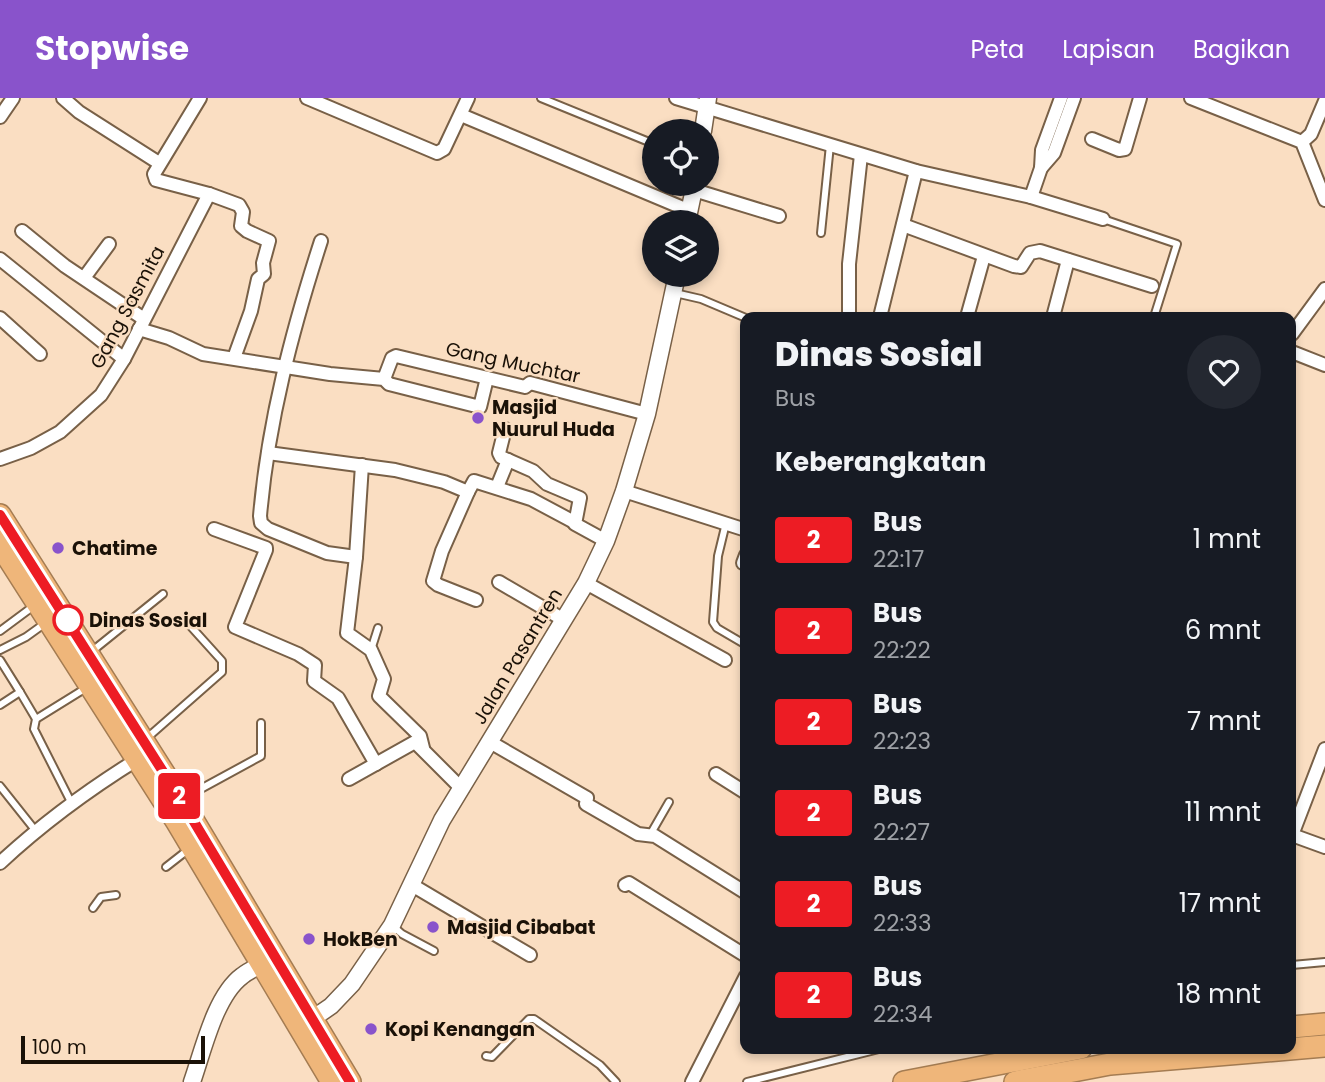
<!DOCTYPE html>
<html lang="id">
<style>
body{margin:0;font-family:Poppins,sans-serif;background:#242831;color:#f1f3f6;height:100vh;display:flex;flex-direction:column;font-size:26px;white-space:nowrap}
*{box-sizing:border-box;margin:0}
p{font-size:23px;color:#9ea1a6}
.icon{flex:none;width:38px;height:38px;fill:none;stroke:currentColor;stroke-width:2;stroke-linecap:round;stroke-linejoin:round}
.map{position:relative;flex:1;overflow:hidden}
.drawer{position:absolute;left:740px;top:214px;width:556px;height:742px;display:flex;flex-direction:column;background:#171b24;border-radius:14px;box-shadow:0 4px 10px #0003}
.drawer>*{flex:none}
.badge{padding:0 14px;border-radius:5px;font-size:24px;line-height:46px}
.controls{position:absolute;left:642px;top:21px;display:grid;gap:14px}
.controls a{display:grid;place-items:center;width:77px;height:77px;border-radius:50%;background:#171b24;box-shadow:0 4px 10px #0003;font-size:35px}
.scale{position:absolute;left:21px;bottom:18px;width:184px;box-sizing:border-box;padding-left:7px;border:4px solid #1a1107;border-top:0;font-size:19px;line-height:24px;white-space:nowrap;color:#1a1107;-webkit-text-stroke:5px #fadec2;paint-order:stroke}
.map>.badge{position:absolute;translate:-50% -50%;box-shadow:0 0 0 4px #fff}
h2{padding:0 35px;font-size:26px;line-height:63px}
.round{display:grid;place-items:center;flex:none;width:74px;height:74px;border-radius:37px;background:#242831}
.overview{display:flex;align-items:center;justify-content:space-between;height:119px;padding:0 35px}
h1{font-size:33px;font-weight:800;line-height:52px}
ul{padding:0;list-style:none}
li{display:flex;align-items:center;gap:21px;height:91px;padding:0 35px}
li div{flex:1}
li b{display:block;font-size:26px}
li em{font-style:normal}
li .badge{min-width:77px;font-weight:700;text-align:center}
header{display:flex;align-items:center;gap:42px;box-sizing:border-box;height:98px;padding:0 35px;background:#8953cb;color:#fff}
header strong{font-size:33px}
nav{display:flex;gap:38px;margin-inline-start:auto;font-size:24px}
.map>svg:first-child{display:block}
</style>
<header>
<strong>Stopwise</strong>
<nav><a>Peta</a><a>Lapisan</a><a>Bagikan</a></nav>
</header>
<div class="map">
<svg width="1325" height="984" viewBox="0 0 1325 984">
<rect width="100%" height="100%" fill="#fadec2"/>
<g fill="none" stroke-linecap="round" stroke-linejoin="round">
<defs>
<g id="lane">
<path d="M541,0L654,46"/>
<path d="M1103,121L1177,146L1154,219"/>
<path d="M821,135L830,47"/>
<path d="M675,195L701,201L746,220"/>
<path d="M726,425L718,458L713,524L717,530L746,547"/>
<path d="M0,533L35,507"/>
<path d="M0,552L26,539L44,526"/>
<path d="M371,552L378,530"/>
<path d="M91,554L163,496"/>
<path d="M0,562L20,594L0,607"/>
<path d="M20,594L36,621"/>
<path d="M147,640L222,574V563L185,522"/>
<path d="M0,688L35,732"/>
<path d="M184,700L261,658V625"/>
<path d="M71,704L34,631L36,621L86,590"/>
<path d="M650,737L669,704"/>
<path d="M166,769L189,751"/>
<path d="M93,810L101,799L116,797"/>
<path d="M394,829L402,836L434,853"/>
<path d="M1292,867L1325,864"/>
<path d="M486,958L492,959L529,921H534L600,967L616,984"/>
<path d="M747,984L883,950"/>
</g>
<g id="street">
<path d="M63,0L79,14L159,65"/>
<path d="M307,0L437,55L444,51L468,0"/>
<path d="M676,0L916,73L1031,99L1103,121"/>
<path d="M1191,0L1302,44L1325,102"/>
<path d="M461,17L690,113"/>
<path d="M0,19L13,0"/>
<path d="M1092,41L1119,52L1125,51L1140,0"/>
<path d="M1302,44L1311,36L1325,3"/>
<path d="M1041,70L1054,55L1074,0"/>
<path d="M694,92L779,118"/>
<path d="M209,96L239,107L243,114L241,128L247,133L269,143L263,165L264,176L258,181L251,213L234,260"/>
<path d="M1031,99L1041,70L1042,52L1061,0"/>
<path d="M903,127L1014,168L1021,169L1030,155L1040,153L1152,188"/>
<path d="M22,133L65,168L144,221"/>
<path d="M321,143C292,233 268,324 260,418L261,425L268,431L327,455L356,459"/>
<path d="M0,161L124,261"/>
<path d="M84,180L109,146"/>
<path d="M849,215V166L861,57"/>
<path d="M880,219L916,73"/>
<path d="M967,219L984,158"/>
<path d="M1053,219L1068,162"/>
<path d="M0,220L40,256"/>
<path d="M139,231L169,240L203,256L330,276L384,281L389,286L480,309L487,280"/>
<path d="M1292,236L1325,191"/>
<path d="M1292,254L1325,267"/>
<path d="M384,281L392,260L396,258L525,289L530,285L647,316"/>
<path d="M505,331L499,355L501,359L533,373L547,386L580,400L575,426L606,443"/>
<path d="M268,355L395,372L444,384L468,394L474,383L531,401L574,424"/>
<path d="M0,361L31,350L60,334L101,297L124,261L209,96L156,82L154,76L200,0"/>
<path d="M362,367L356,459L347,535L371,552L384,581L379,598L420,638L423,650"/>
<path d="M497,389L508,362"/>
<path d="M624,393L746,432"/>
<path d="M468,394L442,453L433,483L438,487L476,502"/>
<path d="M214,431L266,450V452L235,529L298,556L315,567L314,583L338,600L376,666"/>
<path d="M746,457L743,465L746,466"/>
<path d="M499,484L564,522"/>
<path d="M586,485L725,562"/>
<path d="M490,644L587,700L586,706L638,736L655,738L746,795"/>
<path d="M716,676L746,695"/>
<path d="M349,681L415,644L462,691"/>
<path d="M1292,737L1325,651"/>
<path d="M1292,737L1325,749"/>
<path d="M0,765C43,725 88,692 138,661"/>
<path d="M412,787L530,857"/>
<path d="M625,787L629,785L746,858"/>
<path d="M692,984L746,878"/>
</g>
<g id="secondary">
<path d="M703,33L708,0"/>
<path d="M687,124L695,86"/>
<path d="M312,921L331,908L352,886L392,827L442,722L586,485L606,443L624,393L647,316L677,177"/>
<path d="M192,984C203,953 215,898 242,878C248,873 255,870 261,867"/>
</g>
<g id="highway">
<path d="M0,417L181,702L350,984"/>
<path d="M0,447L177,724L332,984"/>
<path d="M1292,929L1325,926"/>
<path d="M904,984L1081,950"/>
<path d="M1015,984L1110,966L1325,948"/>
</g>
</defs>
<use href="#lane" stroke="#786047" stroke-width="10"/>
<use href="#street" stroke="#786047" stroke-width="16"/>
<use href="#secondary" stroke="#786047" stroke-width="19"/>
<use href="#highway" stroke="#a47c52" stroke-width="24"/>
<use href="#lane" stroke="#fff" stroke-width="6"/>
<use href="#street" stroke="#fff" stroke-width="12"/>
<use href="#secondary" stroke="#fff" stroke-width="16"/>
<use href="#highway" stroke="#efb67a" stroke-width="21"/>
</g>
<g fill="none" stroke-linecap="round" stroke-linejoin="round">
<defs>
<path id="line" d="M0,417L181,702L350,984"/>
</defs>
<use href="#line" stroke="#fff" stroke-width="16"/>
<use href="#line" stroke="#ed1c24" stroke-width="10"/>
</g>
<g fill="#8953cb" stroke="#fadec2" stroke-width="2.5">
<circle cx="478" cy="320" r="7"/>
<circle cx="58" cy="450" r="7"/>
<circle cx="433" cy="829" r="7"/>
<circle cx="309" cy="841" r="7"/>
<circle cx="371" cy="931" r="7"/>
</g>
<circle fill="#fff" stroke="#ed1c24" stroke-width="3.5" cx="68" cy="522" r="14"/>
<g text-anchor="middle" stroke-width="5" stroke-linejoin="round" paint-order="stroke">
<g font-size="19" fill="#1a1107" stroke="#fadec2">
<text transform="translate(127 209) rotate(-62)" y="7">Gang Sasmita</text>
<text transform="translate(513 264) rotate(12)" y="7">Gang Muchtar</text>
<text transform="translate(517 558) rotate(-59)" y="7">Jalan Pasantren</text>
</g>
<g font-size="19" font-weight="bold" fill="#1a1107" stroke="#fadec2" text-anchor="start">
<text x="492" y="316">Masjid<tspan x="492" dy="22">Nuurul Huda</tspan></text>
<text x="72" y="457">Chatime</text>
<text x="447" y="836">Masjid Cibabat</text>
<text x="323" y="848">HokBen</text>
<text x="385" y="938">Kopi Kenangan</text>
</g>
<g font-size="19" font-weight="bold" fill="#1a1107" stroke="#fadec2" text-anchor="start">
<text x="89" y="529">Dinas Sosial</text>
</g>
</g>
</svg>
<div class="controls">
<a><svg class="icon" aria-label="locate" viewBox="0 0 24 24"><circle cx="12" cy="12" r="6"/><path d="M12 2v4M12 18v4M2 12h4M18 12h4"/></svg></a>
<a><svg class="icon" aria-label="layers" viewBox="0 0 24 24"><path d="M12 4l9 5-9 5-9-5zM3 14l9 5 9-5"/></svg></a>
</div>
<div class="scale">100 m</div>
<b class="badge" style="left:179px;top:698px;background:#ed1c24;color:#fff">2</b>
<section class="drawer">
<div class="overview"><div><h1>Dinas Sosial</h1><p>Bus</p></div><a class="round"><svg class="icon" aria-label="heart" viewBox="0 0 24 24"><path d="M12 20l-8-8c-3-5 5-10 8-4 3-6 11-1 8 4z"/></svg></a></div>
<h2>Keberangkatan</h2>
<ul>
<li><span class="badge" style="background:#ed1c24;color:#fff">2</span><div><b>Bus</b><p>22:17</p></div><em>1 mnt</em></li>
<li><span class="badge" style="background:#ed1c24;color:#fff">2</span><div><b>Bus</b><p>22:22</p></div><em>6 mnt</em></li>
<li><span class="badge" style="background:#ed1c24;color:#fff">2</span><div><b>Bus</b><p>22:23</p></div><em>7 mnt</em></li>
<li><span class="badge" style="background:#ed1c24;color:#fff">2</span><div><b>Bus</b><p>22:27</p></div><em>11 mnt</em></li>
<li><span class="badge" style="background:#ed1c24;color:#fff">2</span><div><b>Bus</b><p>22:33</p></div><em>17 mnt</em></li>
<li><span class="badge" style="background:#ed1c24;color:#fff">2</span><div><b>Bus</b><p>22:34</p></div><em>18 mnt</em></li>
</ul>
</section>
</div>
